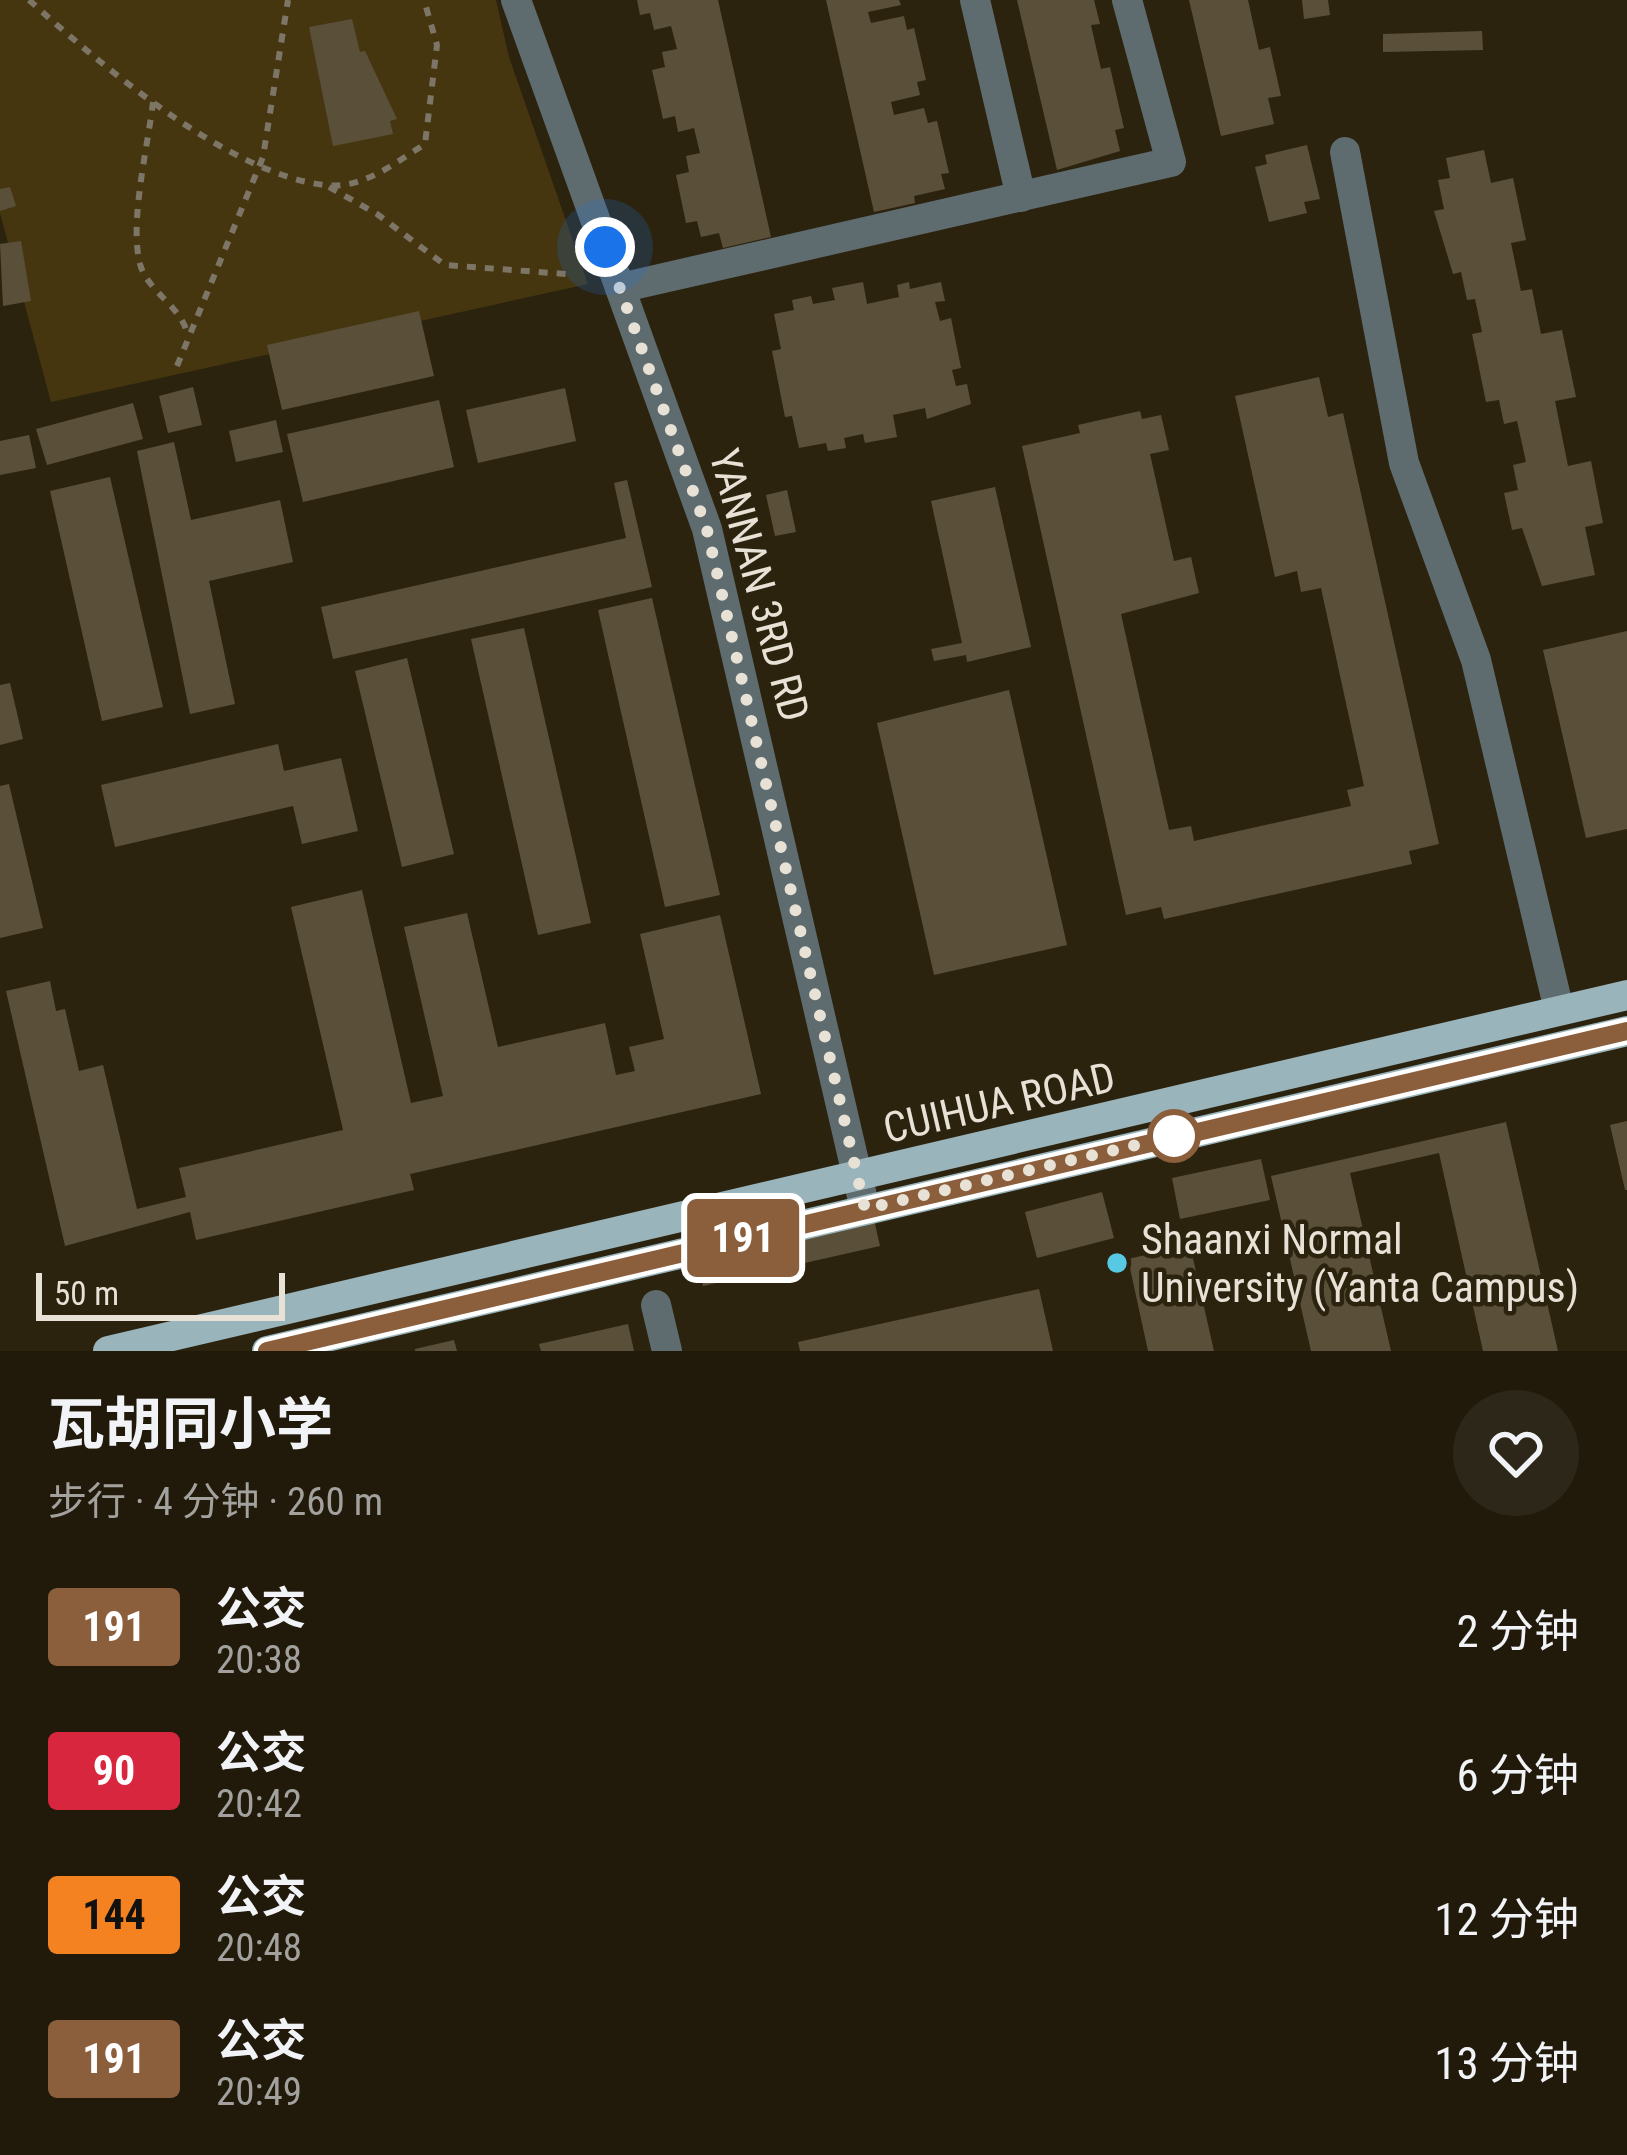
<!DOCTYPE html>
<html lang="zh">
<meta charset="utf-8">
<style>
body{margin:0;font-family:"Roboto Condensed","Noto Sans SC",sans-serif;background:#2d2719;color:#f1f3f6;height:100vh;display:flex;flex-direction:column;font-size:45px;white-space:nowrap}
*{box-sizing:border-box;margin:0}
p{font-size:39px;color:#a2a19d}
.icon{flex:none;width:66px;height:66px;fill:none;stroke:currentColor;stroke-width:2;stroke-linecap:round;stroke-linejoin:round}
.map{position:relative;height:1351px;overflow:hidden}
.details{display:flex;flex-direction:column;background:#211a0b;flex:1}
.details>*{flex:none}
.badge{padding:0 24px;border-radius:9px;font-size:42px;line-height:78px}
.scale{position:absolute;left:36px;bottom:30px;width:249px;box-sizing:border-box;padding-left:12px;border:6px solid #e8e2d6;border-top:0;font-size:33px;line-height:42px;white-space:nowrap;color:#e8e2d6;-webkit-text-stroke:9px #2c230f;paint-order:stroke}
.you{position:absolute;width:60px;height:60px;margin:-30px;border:9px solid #fff;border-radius:50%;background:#1a73e8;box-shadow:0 0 0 18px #1a73e833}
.map>.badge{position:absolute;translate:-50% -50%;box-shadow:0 0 0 6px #fff}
.round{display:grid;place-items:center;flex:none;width:126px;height:126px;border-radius:63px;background:#2d2719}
.overview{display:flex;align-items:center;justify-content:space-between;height:204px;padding:0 48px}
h1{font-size:57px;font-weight:700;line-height:90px}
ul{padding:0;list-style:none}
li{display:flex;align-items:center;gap:36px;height:144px;padding:0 48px}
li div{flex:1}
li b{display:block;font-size:45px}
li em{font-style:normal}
li .badge{min-width:132px;font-weight:700;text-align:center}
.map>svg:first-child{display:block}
</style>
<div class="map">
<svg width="1627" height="1351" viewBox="0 0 1627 1351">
<rect width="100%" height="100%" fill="#2c230f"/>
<path fill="#453610" d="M0,0H496L509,57L588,284L51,402L0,213Z"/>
<g fill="#5a503a">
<path d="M637,0H718L771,237L723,248L719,233L701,237L697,221L686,223L676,175L689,172L686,156L700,153L694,128L678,132L675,116L663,119L652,70L665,67L662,52L677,49L671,26L654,30L650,13L640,15Z"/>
<path d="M826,0H899L901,5L868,12L871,23L904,16L907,30L914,28L926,80L917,82L920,95L891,102L894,115L924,108L928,123L937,121L949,173L941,174L945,189L914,196L915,203L874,212Z"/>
<path d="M1017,0H1094L1100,24L1091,25L1101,69L1110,67L1124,128L1115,130L1120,151L1057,170Z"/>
<path d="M1189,0H1248L1259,50L1270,47L1281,96L1268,98L1274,124L1221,136Z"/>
<path d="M1302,0H1328L1330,15L1304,19Z"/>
<path d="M352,19L360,52L365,51L397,119L390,121L393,134L333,146L309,27Z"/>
<path d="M1482,31L1483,50L1383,52V34Z"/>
<path d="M1307,145L1320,199L1304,202L1307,213L1269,222L1255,167L1267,164L1265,155Z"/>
<path d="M1484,150L1491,183L1513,178L1526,240L1511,243L1521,291L1532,289L1541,334L1562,330L1576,397L1555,401L1568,466L1591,461L1603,523L1585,527L1595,575L1542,586L1522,528L1512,530L1504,493L1518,490L1513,465L1526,462L1517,421L1504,424L1499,400L1486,402L1472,334L1482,332L1475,299L1467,300L1461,272L1453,274L1434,211L1444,209L1438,180L1450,178L1446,158Z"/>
<path d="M10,187L16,206L0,211V189Z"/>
<path d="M21,241L31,301L3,306L0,244Z"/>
<path d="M863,282L867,304L899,297L897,285L909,282L910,289L941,282L945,301L935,302L940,321L951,318L961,368L952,370L956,386L967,384L971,404L927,419L925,408L893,415L897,437L865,443L863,434L844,438L846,448L828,451L826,443L799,448L792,416L785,417L772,351L781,349L774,314L794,310L792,300L811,296L813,304L835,300L832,288Z"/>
<path d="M419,311L434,376L282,410L267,345Z"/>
<path d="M1319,377L1328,417L1343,413L1439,844L1409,851L1412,864L1164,919L1161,907L1126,915L1022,446L1080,433L1078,425L1140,411L1142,419L1161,415L1169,450L1150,454L1174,561L1191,557L1199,593L1121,614L1169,830L1191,826L1194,841L1351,806L1347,790L1364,786L1321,588L1301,592L1297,571L1275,577L1235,396Z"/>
<path d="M193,387L202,425L168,433L159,396Z"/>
<path d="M565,388L576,441L478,463L466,410Z"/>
<path d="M439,400L454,467L303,502L287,434Z"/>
<path d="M133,403L143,439L47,465L36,429Z"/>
<path d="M276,420L283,452L236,462L229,431Z"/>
<path d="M29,435L36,468L0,475V441Z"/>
<path d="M174,442L191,520L280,500L293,562L209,581L235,704L190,714L137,451Z"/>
<path d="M110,477L163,707L102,721L50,491Z"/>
<path d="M627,480L652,587L333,659L321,607L626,538L614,483Z"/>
<path d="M995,487L1031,647L967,662L966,655L934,661L931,649L962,643L931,501Z"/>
<path d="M787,490L796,532L775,536L766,495Z"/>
<path d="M652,598L720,895L665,907L598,610Z"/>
<path d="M524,628L591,923L538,935L471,639Z"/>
<path d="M1627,631V829L1586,838L1543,650Z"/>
<path d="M407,658L454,854L402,867L355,671Z"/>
<path d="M10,683L23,739L0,745V685Z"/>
<path d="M1009,690L1067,945L934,975L877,723Z"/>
<path d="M278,744L284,771L341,758L358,831L302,844L293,806L115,847L101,785Z"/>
<path d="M9,784L43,928L0,938V786Z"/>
<path d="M362,890L411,1103L443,1096L404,927L467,913L498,1047L605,1023L616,1075L635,1071L629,1047L664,1039L640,934L720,915L761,1094L410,1174L414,1190L196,1240L190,1212L65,1246L6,991L50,981L56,1011L65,1009L79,1071L103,1065L137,1209L186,1197L179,1168L343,1130L291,907Z"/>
<path d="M1627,1121V1190H1625L1610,1125Z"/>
<path d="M1506,1122L1558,1351H1483L1439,1153L1350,1173L1391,1351H1311L1271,1176Z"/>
<path d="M1261,1159L1270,1200L1180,1219L1172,1178Z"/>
<path d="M1102,1192L1114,1238L1037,1258L1025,1212Z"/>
<path d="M870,1202L880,1246L703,1286L693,1242Z"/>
<path d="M1190,1245L1214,1351H1148L1128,1259Z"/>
<path d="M1039,1289L1053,1351H800L798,1342Z"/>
<path d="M628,1324L634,1351H541L539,1344Z"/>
<path d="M454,1340L457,1351H415V1349Z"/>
</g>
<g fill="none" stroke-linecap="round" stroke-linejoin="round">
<g stroke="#7d7565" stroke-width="6" stroke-dasharray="9 9" stroke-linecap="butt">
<path d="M29,0C100,64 226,173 324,185C362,190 395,163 425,144L437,45L424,0"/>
<path d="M153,102C148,146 129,222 140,264C148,292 181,306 187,333"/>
<path d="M329,187L377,214L445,265L566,274"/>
<path d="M177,366L263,157L288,0"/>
</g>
<g stroke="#5f6c6f" stroke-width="30">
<path d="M516,0L707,529L865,1209"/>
<path d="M975,0L1021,197"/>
<path d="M1345,152L1404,463L1476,660L1559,1010"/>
<path d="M620,288L1171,162L1127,0"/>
<path d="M656,1305L667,1351"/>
</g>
<g stroke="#99b4bb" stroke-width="30">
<path d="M108,1351L1627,995"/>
<path d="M267,1351L1627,1031"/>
</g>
</g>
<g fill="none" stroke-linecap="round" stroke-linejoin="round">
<defs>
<path id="line" d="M267,1351L1627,1031"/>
</defs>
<use href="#line" stroke="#fff" stroke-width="27"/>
<use href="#line" stroke="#8b5e3c" stroke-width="18"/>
<path stroke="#e8e2d6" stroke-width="12" stroke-dasharray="0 21.6" d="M605,247L707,530L865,1209L1174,1136"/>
</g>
<circle fill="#fff" stroke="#8b5e3c" stroke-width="6" cx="1174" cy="1136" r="24"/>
<circle fill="#58c9e3" stroke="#2c230f" stroke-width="4.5" cx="1117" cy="1263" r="12"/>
<g text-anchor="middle" stroke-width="9" stroke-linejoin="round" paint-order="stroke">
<g font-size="42" fill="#e8e2d6" stroke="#2c230f">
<text transform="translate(760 585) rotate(75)" y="15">YANNAN 3RD RD</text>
<text transform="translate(999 1102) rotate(-13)" y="15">CUIHUA ROAD</text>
</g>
<g font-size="42" fill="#e8e2d6" stroke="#2c230f" text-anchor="start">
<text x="1141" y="1254">Shaanxi Normal<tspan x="1141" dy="48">University (Yanta Campus)</tspan></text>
</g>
</g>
</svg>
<div class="scale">50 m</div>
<div class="you" style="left:605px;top:247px"></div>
<b class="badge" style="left:743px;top:1238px;background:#8b5e3c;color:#fff">191</b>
</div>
<section class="details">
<div class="overview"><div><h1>瓦胡同小学</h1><p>步行 · 4 分钟 · 260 m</p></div><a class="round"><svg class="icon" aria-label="heart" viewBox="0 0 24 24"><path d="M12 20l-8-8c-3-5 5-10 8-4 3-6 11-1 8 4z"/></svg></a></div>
<ul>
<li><span class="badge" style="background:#8b5e3c;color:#fff">191</span><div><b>公交</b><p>20:38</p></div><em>2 分钟</em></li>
<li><span class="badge" style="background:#d7263d;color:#fff">90</span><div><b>公交</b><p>20:42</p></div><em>6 分钟</em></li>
<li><span class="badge" style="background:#f58220;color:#111">144</span><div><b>公交</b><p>20:48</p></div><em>12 分钟</em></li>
<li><span class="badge" style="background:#8b5e3c;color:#fff">191</span><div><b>公交</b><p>20:49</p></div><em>13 分钟</em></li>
</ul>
</section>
